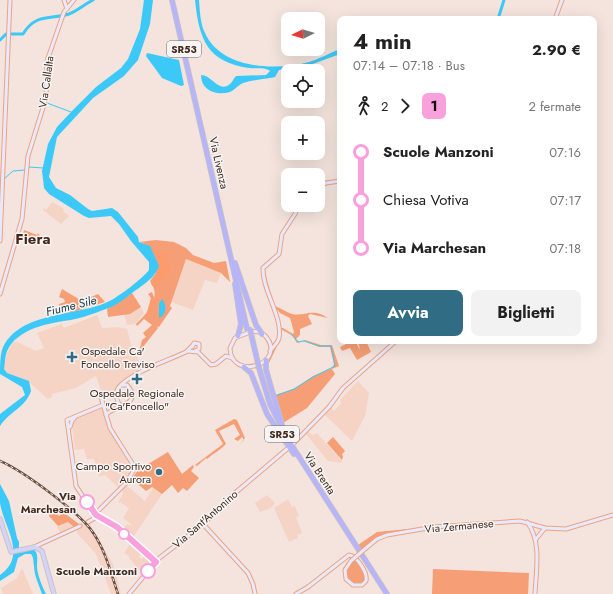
<!DOCTYPE html>
<html lang="it">
<meta charset="utf-8">
<style>
body{margin:0;font-family:Jost,sans-serif;background:#f2f2f2;color:#222;height:100vh;display:flex;flex-direction:column;font-size:15px;white-space:nowrap}
*{box-sizing:border-box;margin:0}
p{font-size:13px;color:#767676}
.icon{flex:none;width:22px;height:22px;fill:none;stroke:currentColor;stroke-width:2;stroke-linecap:round;stroke-linejoin:round}
.map{position:relative;flex:1;overflow:hidden}
.panel{position:absolute;left:337px;top:16px;width:260px;height:328px;display:flex;flex-direction:column;background:#fff;border-radius:8px;box-shadow:0 4px 16px #0002}
.panel>*{flex:none}
.badge{padding:0 8px;border-radius:6px;font-size:14px;line-height:26px}
.needle{width:26px;rotate:265deg}
.fabs{position:absolute;left:281px;top:12px;display:grid;gap:8px}
.fabs a{display:grid;place-items:center;width:44px;height:44px;border-radius:8px;background:#fff;box-shadow:0 4px 16px #0002;font-size:20px}
.map>.badge{position:absolute;translate:-50% -50%;box-shadow:0 0 0 2px #fff}
.legs{display:flex;align-items:center;gap:6px;height:44px;padding:0 16px;font-size:13px}
.legs p{margin-inline-start:auto}
.head{display:flex;align-items:center;justify-content:space-between;height:68px;padding:0 16px}
h1{font-size:22px;font-weight:700;line-height:30px}
.action{display:flex;gap:8px;margin-top:auto;padding:8px 16px}
.action a{flex:1;height:46px;border-radius:8px;background:#306d84;color:#fff;font-size:16px;font-weight:700;line-height:46px;text-align:center}
.action a+a{background:#f2f2f2;color:#222}
ul{padding:0 16px;list-style:none}
li{display:flex;align-items:center;gap:14px;height:48px;font-size:15px}
li i{display:grid;place-items:center;width:6px;height:100%;margin:0 5px;background:currentColor}
li i::after{content:'';width:10px;height:10px;margin:-5px;border:3px solid;border-radius:50%;background:#fff}
li p{margin-inline-start:auto}
li:first-child i{background:linear-gradient(#0000 50%,currentColor 0)}
li:last-child i{background:linear-gradient(currentColor 50%,#0000 0)}
.map>svg:first-child{display:block}
</style>
<div class="map">
<svg width="613" height="594" viewBox="0 0 613 594">
<rect width="100%" height="100%" fill="#f4e4dd"/>
<g fill="#f6d4c5">
<path d="M52,202L64,209L63,211L69,216L61,224L43,210L44,208L46,210Z"/>
<path d="M186,259L221,273L217,283L205,280L193,310L171,302Z"/>
<path d="M141,307L144,313L135,324L127,325L124,314H130Z"/>
<path d="M97,315L102,328L118,327L127,329L132,348L142,366V369L132,374L113,392L102,394L96,376L76,388L52,394V397L48,399L29,382L7,373L4,369L7,352L14,342H17L36,351L44,348L37,333L62,324L64,328Z"/>
<path d="M358,381L369,393L365,416L352,441L324,414L331,408L334,411L341,403L340,400Z"/>
<path d="M102,408L110,431L131,467L129,475L119,488L105,475L99,476L94,459H87L84,449L75,450L72,426L73,421L77,417Z"/>
<path d="M308,431L312,435L317,433L342,461L341,463L328,461L306,434Z"/>
<path d="M126,485L145,501L153,488L162,494L132,539L122,530L127,524L133,526L123,518L129,508L120,502L118,503L123,494L122,489Z"/>
<path d="M267,495L275,503L271,508L260,512L255,503Z"/>
<path d="M288,499L292,507L295,506L299,516L296,517L302,533L297,535L298,538L289,542L274,508Z"/>
<path d="M68,522L74,527L61,534L57,527Z"/>
<path d="M89,523L113,564L121,594H111L96,554L77,533V530Z"/>
<path d="M131,542L130,546L140,554L139,557L142,559L145,555L151,560L152,563L143,574L140,571L142,569L139,570L129,558V556L124,553Z"/>
<path d="M22,568L33,594H3L1,588L17,578Z"/>
</g>
<g fill="#f69e75">
<path d="M24,230L37,235L38,233L42,238L36,245L22,238Z"/>
<path d="M156,240L174,242L186,248L193,255L214,263L226,261L230,282L221,273L186,259L170,306L172,308L159,327L157,326L158,328L139,352L142,340L146,337L143,333L152,325L144,319L137,326L136,324C148,312 162,298 150,281L156,273C155,260 155,245 139,242Z"/>
<path d="M62,289L82,301L98,294L105,302L73,312L58,314L59,304L65,302L64,299L59,297Z"/>
<path d="M132,293L141,307L130,314L108,317L107,309Z"/>
<path d="M274,306C280,307 285,312 292,314C305,317 312,307 328,318L310,314L308,316L312,324L300,329V335L296,339L299,342L305,340L321,345H332L339,366L332,369L335,374L307,408L283,423C280,413 265,371 267,363C268,357 273,347 278,344L268,365L275,395L294,389L313,376L332,368L334,364L330,347H319L304,341L297,343L293,336L279,328H283L293,334L294,332L290,318L280,313Z"/>
<path d="M352,341H355L360,350L359,345L356,341H366L371,352L357,360L350,348L342,351L340,347Z"/>
<path d="M234,419L237,420L245,438L240,444L244,440L242,437L238,441L234,439L240,435L234,424L219,431L226,444C219,451 214,453 207,459L206,458L197,466L195,465L223,444L215,430Z"/>
<path d="M333,437L345,451L342,454L343,457L342,460L327,443Z"/>
<path d="M168,452L182,474L193,465L194,467L191,471L199,478L187,491L183,488L178,493L172,485L162,494L152,487L146,491L132,479L138,470Z"/>
<path d="M46,506H50L59,516L63,512L79,524L74,527L68,522L58,526L49,516L50,507Z"/>
<path d="M408,529L377,538L361,550L358,545L377,532Z"/>
<path d="M355,559L365,575L366,579L362,584C341,587 343,571 355,559Z"/>
<path d="M433,569L529,573L528,594H432Z"/>
</g>
<g fill="#fd9b6c">
<path d="M152,248L164,253L171,269L156,287L152,286L151,283L161,264Z"/>
<path d="M152,292C157,305 158,305 146,316L151,298L148,294Z"/>
</g>
<g fill="#3dc9f8">
<path d="M144,0H153L150,24L138,60L124,76L93,98L57,137L49,177L56,188L70,195L88,209L92,211L112,208L118,212L138,237L139,242L150,246L159,266C155,277 148,281 139,288C128,295 119,305 106,309C95,313 82,318 71,320C49,323 18,328 7,351C5,356 5,364 4,369L7,373L29,381L31,391C25,408 10,411 0,426V414L25,395L22,387L0,374C0,366 0,357 2,350C16,313 72,316 103,304C115,300 141,280 149,270V262L131,241L119,224L111,216L89,218L84,216L49,194L44,188L42,171L48,144L57,127L71,112L96,87L121,68L128,59L140,29Z"/>
<path d="M195,0H199C200,11 200,23 205,33C221,69 275,71 309,62C319,59 330,53 340,49V54L310,65L279,70L275,77C265,79 253,80 243,83C238,85 235,90 230,92C215,96 201,90 201,75C211,75 217,90 227,86C232,84 233,79 236,76L266,75L270,71C265,67 256,69 249,68C207,62 199,39 195,0Z"/>
<path d="M147,53L179,60L184,85L181,86L162,78L146,56Z"/>
<path d="M162,299C167,304 167,315 159,318V304Z"/>
<path d="M0,484L9,501L17,538L19,542V553L33,549C39,553 37,560 37,566C37,574 42,586 46,594H42C39,585 34,575 34,566C33,561 34,558 31,554H25L18,558L14,572L0,581V575C28,555 4,528 0,503C0,497 0,490 0,484Z"/>
</g>
<g fill="none" stroke-linecap="round" stroke-linejoin="round">
<g stroke="#3dc9f8" stroke-width="1">
<path d="M47,103L71,112"/>
<path d="M29,167L43,168"/>
<path d="M0,179H1"/>
<path d="M4,179L13,171L25,170"/>
<path d="M275,396L294,389L313,377L335,366L331,346H319L304,341L298,342L291,334"/>
</g>
<g stroke="#3dc9f8" stroke-width="3">
<path d="M498,19L504,0"/>
<path d="M0,40L6,34H23C36,13 49,20 69,14C77,11 85,4 93,0"/>
</g>
<path stroke="#d1bfb6" stroke-width="3" stroke-dasharray="3 1.5" stroke-linecap="butt" d="M80,526L88,522"/>
<defs>
<g id="secondary">
<path d="M64,0L67,9"/>
<path d="M555,19L562,0"/>
<path d="M318,187L326,183L340,181"/>
<path d="M0,241L10,0"/>
<path d="M0,294L22,219L28,156L46,98L47,61L64,12L74,0"/>
<path d="M250,332C256,331 263,332 267,338C286,364 231,382 230,348L235,338Z"/>
<path d="M192,347L194,343L199,344V349L195,351"/>
<path d="M188,351L198,352L211,365L216,364L226,356L232,358"/>
<path d="M270,351C273,347 278,343 279,338C283,317 262,290 263,268L279,254L282,234L295,214L299,205"/>
<path d="M123,406L119,404C116,399 115,392 119,387C132,372 167,361 186,352L192,346"/>
<path d="M106,415C112,405 145,406 127,385H122"/>
<path d="M70,427L72,421L75,417"/>
<path d="M293,444L329,407L343,388L396,341"/>
<path d="M83,497L98,516"/>
<path d="M84,498L76,486L67,420L103,405"/>
<path d="M98,511L126,483L134,470L132,463L110,428L101,397"/>
<path d="M88,522L98,516C119,527 138,545 156,562"/>
<path d="M527,522C542,541 536,571 535,594"/>
<path d="M203,524L248,573L253,584L255,594"/>
<path d="M536,539L545,528"/>
<path d="M34,547L80,526"/>
<path d="M366,548L377,539L387,535L434,527L520,521L545,528L566,529L613,515"/>
<path d="M129,594L158,559L201,526L235,493L287,449"/>
<path d="M296,594L308,587L349,555C357,556 368,573 366,581L362,585H353L346,579L345,570L351,561"/>
</g>
<path id="primary" d="M0,519L11,552L35,547L42,551L54,594"/>
<g id="highway">
<path d="M172,0L247,329"/>
<path d="M235,263L256,325L262,334"/>
<path d="M235,284L241,324L238,336"/>
<path d="M266,360V370L282,425"/>
<path d="M244,367L251,373L267,414L294,454"/>
<path d="M259,368L270,404L287,438L387,594"/>
</g>
</defs>
<use href="#secondary" stroke="#eca381" stroke-width="5"/>
<use href="#primary" stroke="#cbc3bf" stroke-width="5.5"/>
<use href="#highway" stroke="#cbc3bf" stroke-width="6"/>
<use href="#secondary" stroke="#e9e9fd" stroke-width="3"/>
<use href="#primary" stroke="#d4d3fb" stroke-width="3.5"/>
<use href="#highway" stroke="#b7b5f9" stroke-width="4.5"/>
<defs>
<path id="rail" d="M0,461C23,471 81,513 94,534C106,552 111,574 118,594"/>
</defs>
<use href="#rail" stroke="#684d40" stroke-width="2.5"/>
<use href="#rail" stroke="#f5f5f5" stroke-width="1" stroke-dasharray="3" stroke-linecap="butt"/>
<defs>
<path id="secondary-bridge" d="M351,561L366,548"/>
<path id="highway-bridge" d="M250,329L259,368"/>
</defs>
<use href="#secondary-bridge" stroke="#eca381" stroke-width="5" stroke-linecap="butt"/>
<use href="#highway-bridge" stroke="#cbc3bf" stroke-width="6" stroke-linecap="butt"/>
<use href="#secondary-bridge" stroke="#e9e9fd" stroke-width="3"/>
<use href="#highway-bridge" stroke="#b7b5f9" stroke-width="4.5"/>
</g>
<g fill="none" stroke-linecap="round" stroke-linejoin="round">
<defs>
<path id="line-1" d="M87,502L96,515L117,527L156,562L148,571"/>
</defs>
<use href="#line-1" stroke="#fff" stroke-width="9"/>
<use href="#line-1" stroke="#f8a1dd" stroke-width="6"/>
</g>
<g fill="#306d84" stroke="#f5f5f5" stroke-width="1.5">
<path d="M70 351h4v4h4v4h-4v4h-4v-4h-4v-4h4z"/>
<path d="M135 373h4v4h4v4h-4v4h-4v-4h-4v-4h4z"/>
<circle cx="159" cy="472" r="4"/>
</g>
<g fill="#fff" stroke="#f8a1dd" stroke-width="2">
<circle cx="87" cy="502" r="7"/>
<circle cx="124" cy="534" r="5"/>
<circle cx="148" cy="571" r="7"/>
</g>
<g text-anchor="middle" stroke-width="3" stroke-linejoin="round" paint-order="stroke">
<g fill="#f5f5f5" stroke="#7a665c" stroke-width="1">
<rect x="167" y="41" width="34" height="16" rx="3"/>
<rect x="265" y="426" width="34" height="16" rx="3"/>
</g>
<g font-size="10" font-weight="bold" fill="#46291b">
<text x="184" y="53">SR53</text>
<text x="282" y="438">SR53</text>
</g>
<g font-size="11" fill="#46291b" stroke="#f5f5f5">
<text transform="translate(46 82) rotate(-82)" y="4">Via Callalta</text>
<text transform="translate(219 163) rotate(77)" y="4">Via Livenza</text>
<text transform="translate(320 473) rotate(57)" y="4">Via Brenta</text>
<text transform="translate(205 519) rotate(-41)" y="4">Via Sant'Antonino</text>
<text transform="translate(459 526) rotate(-5)" y="4">Via Zermanese</text>
</g>
<g font-size="11" fill="#46291b" stroke="#f5f5f5" text-anchor="start">
<text x="81" y="355">Ospedale Ca'<tspan x="81" dy="13">Foncello Treviso</tspan></text>
<text x="137" y="397" text-anchor="middle">Ospedale Regionale<tspan x="137" dy="13">"Ca'Foncello"</tspan></text>
<text x="151" y="470" text-anchor="end">Campo Sportivo<tspan x="151" dy="13">Aurora</tspan></text>
</g>
<g font-size="11" font-weight="bold" fill="#46291b" stroke="#f5f5f5" text-anchor="end">
<text x="76" y="500">Via<tspan x="76" dy="13">Marchesan</tspan></text>
<text x="137" y="575">Scuole Manzoni</text>
</g>
<g font-size="12" font-style="italic" fill="#203c48" stroke="#f5f5f5">
<text transform="translate(71 306) rotate(-14)" y="4">Fiume Sile</text>
</g>
<g font-size="15" font-weight="bold" fill="#46291b" stroke="#f5f5f5">
<text x="33" y="244">Fiera</text>
</g>
</g>
</svg>
<div class="fabs">
<a><svg class="needle" viewBox="-14 -14 28 28"><path d="M0-13l5 13h-10z" fill="#e53935"/><path d="M0 13l5-13h-10z" fill="#767676"/></svg></a>
<a><svg class="icon" aria-label="locate" viewBox="0 0 24 24"><circle cx="12" cy="12" r="6"/><path d="M12 2v4M12 18v4M2 12h4M18 12h4"/></svg></a>
<a>+</a>
<a>−</a>
</div>
<section class="panel">
<div class="head"><div><h1>4 min</h1><p>07:14 – 07:18 · Bus</p></div><b>2.90 €</b></div>
<div class="legs"><svg class="icon" aria-label="walk" viewBox="0 0 24 24"><circle cx="13" cy="4" r="2"/><path d="M13 8l-2 6 4 7M11 14l-3 7M7 12l3-4h3l4 4"/></svg>2<svg class="icon" aria-label="forward" viewBox="0 0 24 24"><path d="M9 5l7 7-7 7"/></svg><b class="badge" style="background:#f8a1dd;color:#111">1</b><p>2 fermate</p></div>
<ul>
<li><i style="color:#f8a1dd"></i><b>Scuole Manzoni</b><p>07:16</p></li>
<li><i style="color:#f8a1dd"></i><span>Chiesa Votiva</span><p>07:17</p></li>
<li><i style="color:#f8a1dd"></i><b>Via Marchesan</b><p>07:18</p></li>
</ul>
<div class="action"><a>Avvia</a><a>Biglietti</a></div>
</section>
</div>
